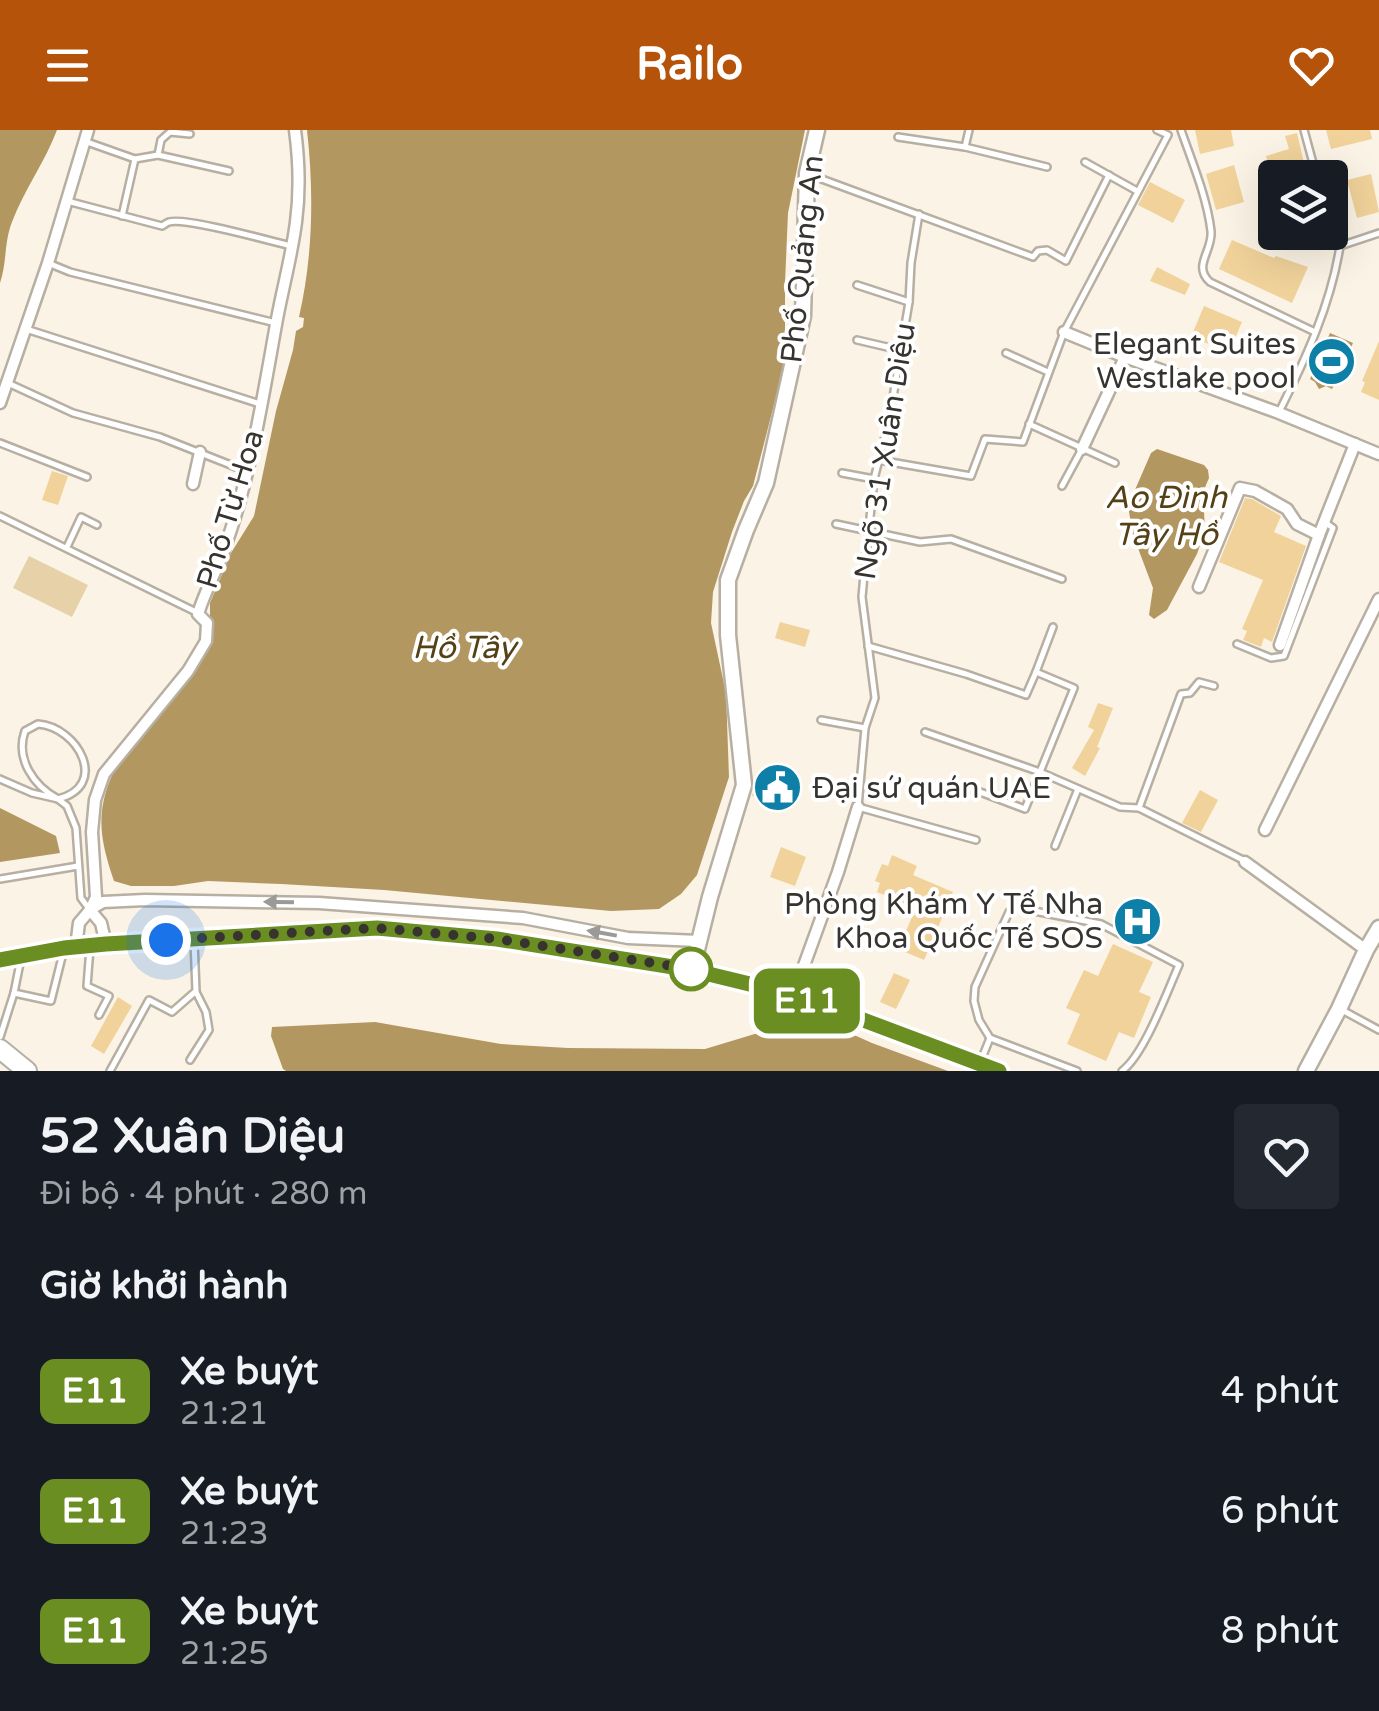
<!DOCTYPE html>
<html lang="vi">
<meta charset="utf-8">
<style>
body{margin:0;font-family:"Varela Round",sans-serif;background:#242831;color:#f1f3f6;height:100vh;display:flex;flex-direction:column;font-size:38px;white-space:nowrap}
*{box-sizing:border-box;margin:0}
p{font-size:32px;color:#9ea1a6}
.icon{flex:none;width:55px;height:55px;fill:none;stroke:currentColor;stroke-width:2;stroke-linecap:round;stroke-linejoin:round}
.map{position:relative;height:941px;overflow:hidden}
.panel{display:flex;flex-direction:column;background:#171b24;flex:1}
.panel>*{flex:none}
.badge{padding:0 20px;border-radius:15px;font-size:35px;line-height:65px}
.buttons{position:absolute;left:1258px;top:30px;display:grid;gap:20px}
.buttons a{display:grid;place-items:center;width:90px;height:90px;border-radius:10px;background:#171b24;box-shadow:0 10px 40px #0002;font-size:50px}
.you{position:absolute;width:50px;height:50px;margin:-25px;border:8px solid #fff;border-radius:50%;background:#1a73e8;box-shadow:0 0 0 15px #1a73e833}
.map>.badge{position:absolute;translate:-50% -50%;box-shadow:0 0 0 5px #fff}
h2{padding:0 40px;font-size:38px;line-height:90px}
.round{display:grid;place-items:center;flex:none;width:105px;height:105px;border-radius:10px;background:#242831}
.overview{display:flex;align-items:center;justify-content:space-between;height:170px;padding:0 40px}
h1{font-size:48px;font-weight:700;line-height:75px}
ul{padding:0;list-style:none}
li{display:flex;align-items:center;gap:30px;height:120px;padding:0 40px}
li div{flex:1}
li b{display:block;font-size:38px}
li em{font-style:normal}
li .badge{min-width:110px;font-weight:700;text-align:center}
header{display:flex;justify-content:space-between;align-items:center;height:130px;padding:0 40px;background:#b45309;color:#fff;font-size:45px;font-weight:700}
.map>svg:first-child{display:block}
</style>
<header><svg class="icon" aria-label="menu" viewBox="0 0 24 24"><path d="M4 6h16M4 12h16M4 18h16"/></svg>Railo<svg class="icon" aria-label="heart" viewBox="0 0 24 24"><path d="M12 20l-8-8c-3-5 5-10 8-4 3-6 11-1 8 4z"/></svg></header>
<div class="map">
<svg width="1379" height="941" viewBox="0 0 1379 941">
<rect width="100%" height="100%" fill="#fbf4e6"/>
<path fill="#e6d1a9" d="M29,426L88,455L72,487L13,458Z"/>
<g fill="#b39761">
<path d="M0,0H57C45,32 24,60 12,92C4,112 7,133 0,153Z"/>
<path d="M307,0H805L788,83L785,153V232L753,356L744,371L732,402L713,462L711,493L726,563L729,647L697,745L681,764L659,779L611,781L384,760L281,754L208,751L174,756H131L114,751C100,710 95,683 113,643L182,555L204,525L210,511V473L231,423L254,386L276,281L293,220L296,201L303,197L304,188L299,187C313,126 314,63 307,0Z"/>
<path d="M1330,203L1353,213L1332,259L1326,256L1319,259L1315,252L1310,249Z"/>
<path d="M1157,319L1204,335L1208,340L1209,348L1203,362L1205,401L1197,424L1167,480L1154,489L1149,485L1153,458L1133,405L1128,376L1151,323Z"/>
<path d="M0,678L56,706L60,723L0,732Z"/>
<path d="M763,875L816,888L872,913L948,941H286L283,939L271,906L272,897L375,892L501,914L568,918L705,919L758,903Z"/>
</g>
<g fill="#f0d29a">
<path d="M1195,0H1231L1234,16L1200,24Z"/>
<path d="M1326,0H1370L1372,9L1331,19Z"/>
<path d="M1297,3L1305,37L1271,46L1266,26L1289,19L1285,6Z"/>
<path d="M1234,35L1244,72L1216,80L1206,44Z"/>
<path d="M1371,44L1379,82L1357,88L1347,50Z"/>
<path d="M1150,52L1185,70L1173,93L1138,75Z"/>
<path d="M1232,110L1274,128L1276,126L1308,137L1292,173L1219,139Z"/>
<path d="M1157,137L1190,154L1185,165L1150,151Z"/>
<path d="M1204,176L1242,192L1229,222L1191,207Z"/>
<path d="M1379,211V270L1361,262L1365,252L1362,251Z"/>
<path d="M52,341L68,346L58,375L42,370Z"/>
<path d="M1245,368L1252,369L1281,386L1274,402L1306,416L1272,512L1264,508L1261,517L1243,510L1247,501L1242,499L1263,450L1219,432Z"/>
<path d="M780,492L810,500L805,517L775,508Z"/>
<path d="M1098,573L1113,578L1097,617L1100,618L1085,646L1072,638L1094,600L1088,597Z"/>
<path d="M760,640L801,651L794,677L752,666Z"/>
<path d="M1200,660L1218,670L1201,702L1182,693Z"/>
<path d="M781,717L806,727L795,756L770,747Z"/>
<path d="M892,725L917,736L913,745L953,762L924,830L898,819L916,778L877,762L880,753L875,751L882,734L888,736Z"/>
<path d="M1113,814L1153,832L1139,862L1151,867L1134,908L1119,902L1106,931L1067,914L1080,884L1066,878L1084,840L1098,846Z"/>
<path d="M894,843L910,850L896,879L880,872Z"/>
<path d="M118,867L132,876L104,924L91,916Z"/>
</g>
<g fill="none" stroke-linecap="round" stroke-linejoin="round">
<defs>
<g id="service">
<path d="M1181,0C1192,32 1207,67 1211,101C1213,121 1192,136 1210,152L1315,202"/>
<path d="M1304,0L1317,48"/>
<path d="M898,7L965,17L1047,37"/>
<path d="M87,12L135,29L158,25L229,41"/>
<path d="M965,17L969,0"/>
<path d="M158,25L161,10L170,2L190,4"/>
<path d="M1085,32L1137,61"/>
<path d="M819,48L1033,127L1038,121L1047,120L1066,131L1109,45"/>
<path d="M67,71L162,96C164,95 166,93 169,92C186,87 270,111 291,116"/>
<path d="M919,84L911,133L909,172L889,291L874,349L864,445L862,467L875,568L865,598L858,677L976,710"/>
<path d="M122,86L135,29"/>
<path d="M1330,86L1340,116"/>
<path d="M48,133L70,142L276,193"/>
<path d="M857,155L909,172"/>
<path d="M26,199L260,274"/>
<path d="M857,210L900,220"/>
<path d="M1006,223L1048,242"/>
<path d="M10,254L73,283L160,307L246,341"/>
<path d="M1280,280C1306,228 1331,174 1340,116L1379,103"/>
<path d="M1029,294L1115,333"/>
<path d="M0,313L87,347"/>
<path d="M879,330L971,346L985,309L1023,312L1064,202L1168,5L1157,0"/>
<path d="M842,343L874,349"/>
<path d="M1062,356L1082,319"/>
<path d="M0,386L196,482"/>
<path d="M836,394L920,412L951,409L1062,449"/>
<path d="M67,417L81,387L97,395"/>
<path d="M1237,514L1271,528L1284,526L1333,398L1326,393"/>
<path d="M868,516L966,544L1026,565L1036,542L1074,558L1025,679L967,657"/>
<path d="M1036,542L1053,497"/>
<path d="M821,590L865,598"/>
<path d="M38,594C78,597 110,656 58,669C34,656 15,629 25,601Z"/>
<path d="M925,602L1040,642L1120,677L1139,678L1245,731"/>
<path d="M0,649L32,663L58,669L67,676L76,698L81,768L90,780"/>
<path d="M1139,678L1181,564L1190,563L1199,552L1214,556"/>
<path d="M1055,716L1078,659"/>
<path d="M0,749L78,736"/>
<path d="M1029,780L1101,794L1179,835C1167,862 1144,925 1122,941"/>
<path d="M1009,782L975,857L974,871L979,890L990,908L1077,941"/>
<path d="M90,818L87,856L109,866L99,885"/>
<path d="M14,863L51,871L64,819"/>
<path d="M1342,880L1379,900"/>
<path d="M0,907L14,863L21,828"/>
<path d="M190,930L209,900L206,882L196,862"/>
<path d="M980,933L990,908"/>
<path d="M110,941L149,870L172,882L196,861L194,811"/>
</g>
<g id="minor">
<path d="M1064,202L1125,227L1279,283L1379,324"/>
<path d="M0,273L48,133L88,0"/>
<path d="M1082,319L1125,227"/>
<path d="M193,354L200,322"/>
<path d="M1199,457L1240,358L1255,361L1287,379L1297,394L1319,405"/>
<path d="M1280,515L1319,405L1355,314"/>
<path d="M1265,700L1379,469"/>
<path d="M1245,732L1366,820"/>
<path d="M91,779L103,772L145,770L319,773L523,788L628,808L699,811"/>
<path d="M90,780L101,793L106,814"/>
<path d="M76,817L79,793L90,780L96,767L92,702L95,670L104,644L188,541L206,511L207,493L198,484C205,461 216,442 224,420C251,346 263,266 277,189C283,157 292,124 296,92C300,62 299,30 295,0"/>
<path d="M771,859L792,851L802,841L838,742L858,677"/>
</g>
<g id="tertiary">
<path d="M0,830L64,818L106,814L377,798L497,809L692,840L770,859L842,882L999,941"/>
<path d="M692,840L710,767L744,655L728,505V450L746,400L766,353L803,186L807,43L817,0"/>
<path d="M1306,941L1339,879L1366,820L1379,798"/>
</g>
<path id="primary" d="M0,919L27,941"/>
</defs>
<use href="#service" stroke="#b6afa2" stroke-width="10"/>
<use href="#minor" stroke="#b6afa2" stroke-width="15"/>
<use href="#tertiary" stroke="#b6afa2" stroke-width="19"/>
<use href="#primary" stroke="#b6afa2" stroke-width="22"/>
<use href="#service" stroke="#fff" stroke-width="5"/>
<use href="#minor" stroke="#fff" stroke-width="10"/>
<use href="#tertiary" stroke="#fff" stroke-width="14"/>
<use href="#primary" stroke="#fff" stroke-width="18"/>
</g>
<defs><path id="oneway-solid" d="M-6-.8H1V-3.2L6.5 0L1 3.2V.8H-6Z" transform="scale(2.5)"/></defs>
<g fill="#9b9a97">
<use href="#oneway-solid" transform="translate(279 772) rotate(-179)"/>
<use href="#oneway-solid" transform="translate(602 803) rotate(-170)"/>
</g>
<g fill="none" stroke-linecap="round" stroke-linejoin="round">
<defs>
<path id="line" d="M0,830L64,818L106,814L377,798L497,809L692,840L770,859L842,882L999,941"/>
</defs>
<use href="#line" stroke="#fff" stroke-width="22"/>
<use href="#line" stroke="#6b8e23" stroke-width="15"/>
<path stroke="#37342f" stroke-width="10" stroke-dasharray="0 18" d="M166,810L377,798L497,809L691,839"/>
</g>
<defs>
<symbol id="stadium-disc" viewBox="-11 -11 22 22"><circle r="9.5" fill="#0e7fa7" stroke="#fff"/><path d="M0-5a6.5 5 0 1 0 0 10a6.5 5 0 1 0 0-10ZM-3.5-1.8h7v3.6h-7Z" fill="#fff"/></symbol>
<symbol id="civic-disc" viewBox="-11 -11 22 22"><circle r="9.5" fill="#0e7fa7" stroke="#fff"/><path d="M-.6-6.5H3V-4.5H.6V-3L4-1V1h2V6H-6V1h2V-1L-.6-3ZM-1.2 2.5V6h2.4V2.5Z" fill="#fff"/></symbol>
<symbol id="hospital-disc" viewBox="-11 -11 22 22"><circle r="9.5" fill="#0e7fa7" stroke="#fff"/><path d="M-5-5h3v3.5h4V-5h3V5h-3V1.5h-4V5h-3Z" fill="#fff"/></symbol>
</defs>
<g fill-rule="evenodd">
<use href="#stadium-disc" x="1304" y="204" width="55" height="55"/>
<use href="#civic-disc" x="750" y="630" width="55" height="55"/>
<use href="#hospital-disc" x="1110" y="764" width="55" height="55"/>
</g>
<circle fill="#fff" stroke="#6b8e23" stroke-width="5" cx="691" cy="839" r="20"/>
<g text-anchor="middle" stroke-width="8" stroke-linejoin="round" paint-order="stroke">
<g font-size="30" fill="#37342f" stroke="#fff">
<text transform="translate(802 129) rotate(-84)" y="10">Phố Quảng An</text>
<text transform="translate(885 321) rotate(-81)" y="10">Ngõ 31 Xuân Diệu</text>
<text transform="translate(230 379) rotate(-73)" y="10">Phố Từ Hoa</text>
</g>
<g font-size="30" fill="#37342f" stroke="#fff" text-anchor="end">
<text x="1296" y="224">Elegant Suites<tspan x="1296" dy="34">Westlake pool</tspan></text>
<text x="812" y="668" text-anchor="start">Đại sứ quán UAE</text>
<text x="1103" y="784">Phòng Khám Y Tế Nha<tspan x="1103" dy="34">Khoa Quốc Tế SOS</tspan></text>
</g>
<g font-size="32" font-style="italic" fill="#554116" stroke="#fff">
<text x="1166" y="378">Ao Đình<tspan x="1166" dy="37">Tây Hồ</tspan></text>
<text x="464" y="528">Hồ Tây</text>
</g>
</g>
</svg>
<div class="buttons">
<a><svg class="icon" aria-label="layers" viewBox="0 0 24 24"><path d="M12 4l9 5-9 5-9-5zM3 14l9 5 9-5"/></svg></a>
</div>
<div class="you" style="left:166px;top:810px"></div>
<b class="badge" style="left:807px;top:871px;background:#6b8e23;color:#fff">E11</b>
</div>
<section class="panel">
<div class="overview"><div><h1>52 Xuân Diệu</h1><p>Đi bộ · 4 phút · 280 m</p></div><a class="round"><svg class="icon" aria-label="heart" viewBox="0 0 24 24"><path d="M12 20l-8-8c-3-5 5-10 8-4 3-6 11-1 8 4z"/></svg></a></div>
<h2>Giờ khởi hành</h2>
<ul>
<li><span class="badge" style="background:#6b8e23;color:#fff">E11</span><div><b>Xe buýt</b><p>21:21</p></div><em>4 phút</em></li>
<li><span class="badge" style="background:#6b8e23;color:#fff">E11</span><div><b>Xe buýt</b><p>21:23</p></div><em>6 phút</em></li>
<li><span class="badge" style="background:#6b8e23;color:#fff">E11</span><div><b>Xe buýt</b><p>21:25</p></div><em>8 phút</em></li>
</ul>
</section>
